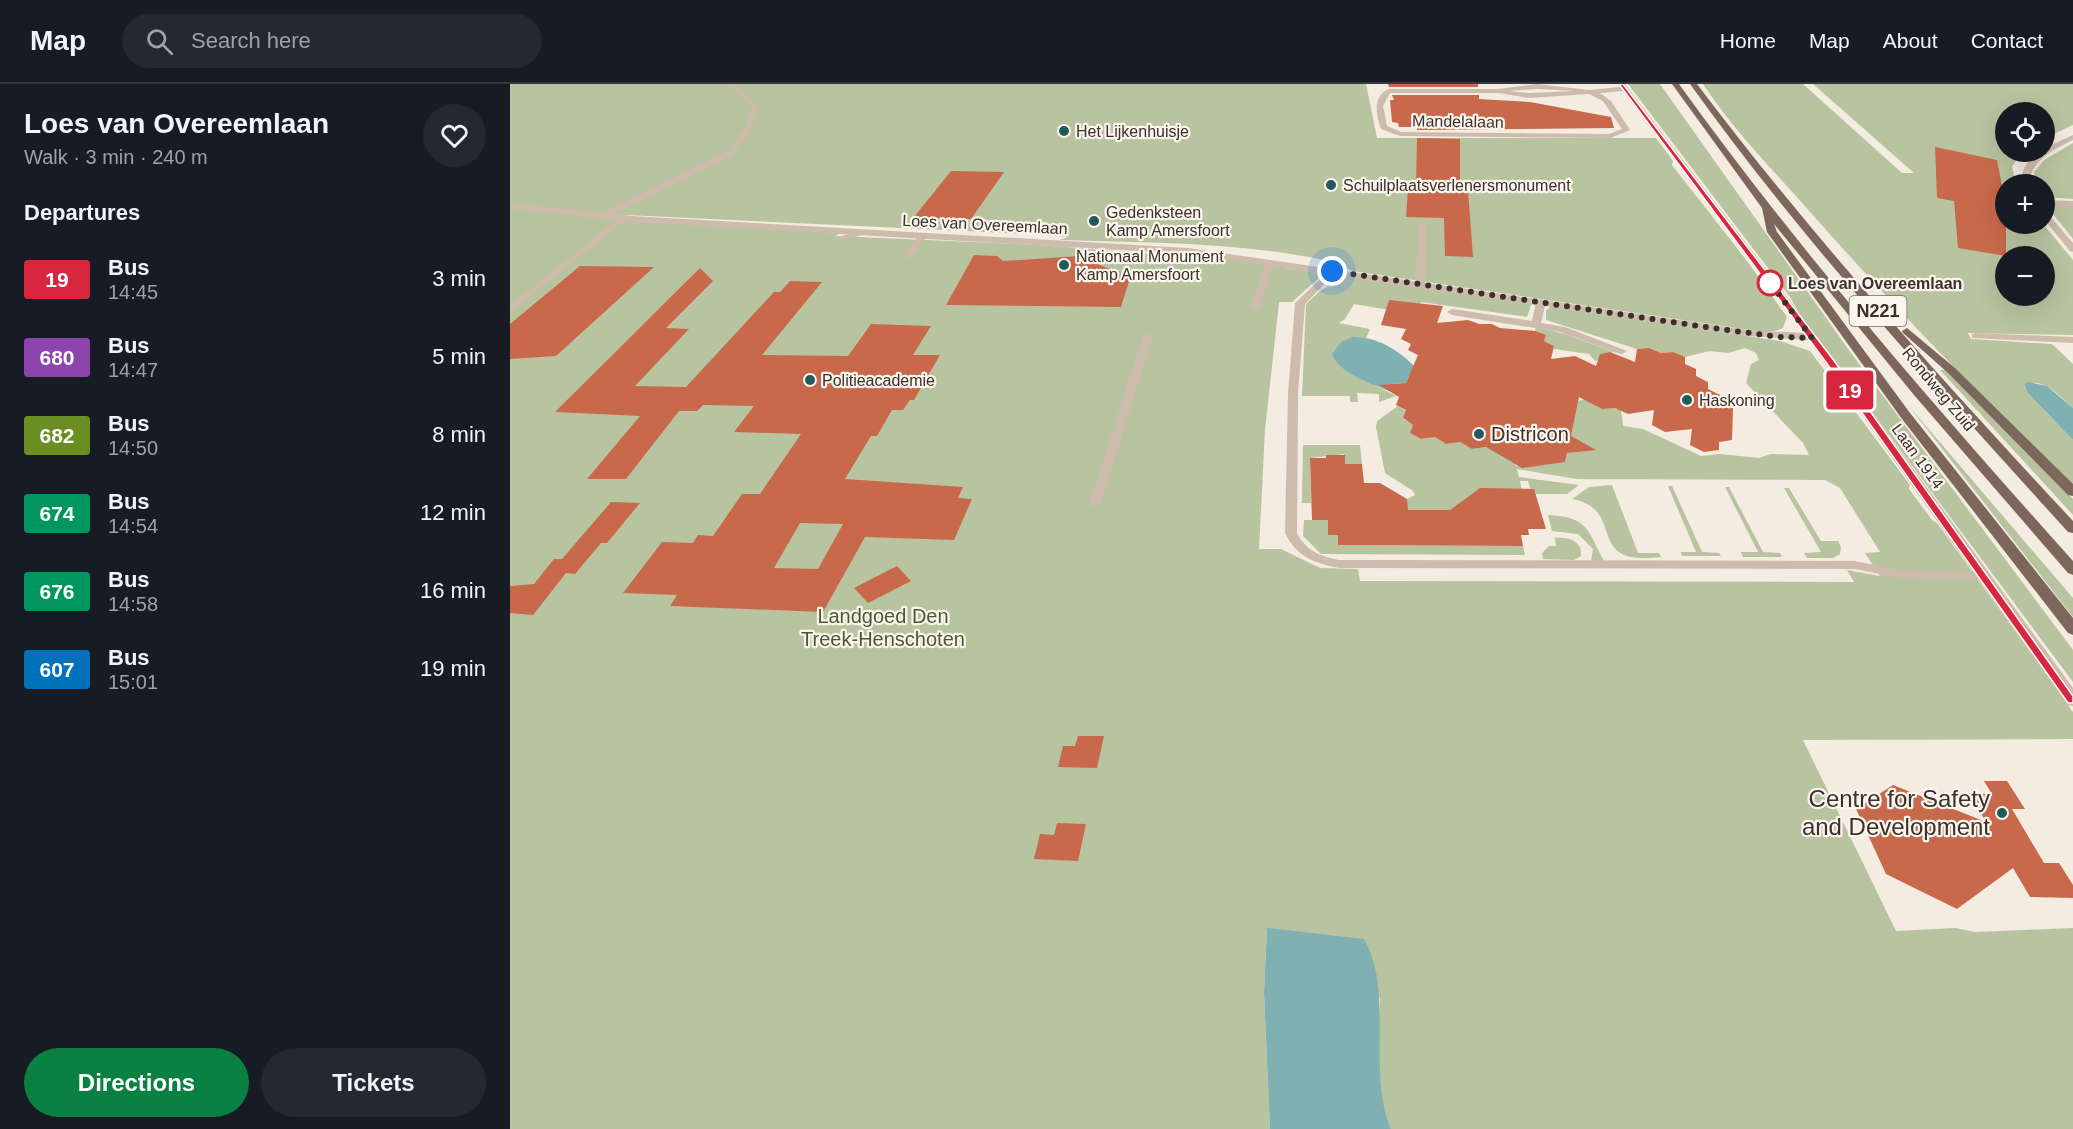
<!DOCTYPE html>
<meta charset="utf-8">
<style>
body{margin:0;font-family:Arial,sans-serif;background:#242831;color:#f1f3f6;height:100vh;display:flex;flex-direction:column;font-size:22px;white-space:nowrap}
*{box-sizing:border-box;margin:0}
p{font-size:20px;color:#9ea1a6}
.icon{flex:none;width:33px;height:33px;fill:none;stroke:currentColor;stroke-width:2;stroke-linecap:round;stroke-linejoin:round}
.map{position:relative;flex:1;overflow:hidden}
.drawer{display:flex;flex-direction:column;background:#171b24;width:510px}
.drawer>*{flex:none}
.badge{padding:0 12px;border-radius:4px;font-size:21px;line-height:39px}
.tools{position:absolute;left:1485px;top:18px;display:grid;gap:12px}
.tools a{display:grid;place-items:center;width:60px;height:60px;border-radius:50%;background:#171b24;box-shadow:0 6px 24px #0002;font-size:30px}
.you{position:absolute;width:30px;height:30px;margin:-15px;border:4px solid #fff;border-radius:50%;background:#1a73e8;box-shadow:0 0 0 9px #1a73e833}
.map>.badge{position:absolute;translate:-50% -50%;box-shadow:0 0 0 3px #fff}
h2{padding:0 24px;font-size:22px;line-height:54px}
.round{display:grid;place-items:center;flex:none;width:63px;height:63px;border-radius:32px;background:#242831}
.summary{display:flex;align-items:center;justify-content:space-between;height:102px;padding:0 24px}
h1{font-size:28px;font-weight:600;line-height:45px}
.cta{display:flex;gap:12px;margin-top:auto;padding:12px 24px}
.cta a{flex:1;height:69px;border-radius:36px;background:#0b8043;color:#fff;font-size:24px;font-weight:600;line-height:69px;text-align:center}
.cta a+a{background:#242831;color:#f1f3f6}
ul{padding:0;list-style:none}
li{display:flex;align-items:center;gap:18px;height:78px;padding:0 24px}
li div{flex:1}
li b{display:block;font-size:22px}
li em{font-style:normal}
li .badge{min-width:66px;font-weight:700;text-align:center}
header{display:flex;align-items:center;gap:36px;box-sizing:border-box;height:84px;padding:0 30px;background:#171b24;border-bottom:2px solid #363941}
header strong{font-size:28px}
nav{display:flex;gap:33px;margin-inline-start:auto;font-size:21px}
.search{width:420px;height:54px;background:#242831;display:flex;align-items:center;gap:15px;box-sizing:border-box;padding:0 21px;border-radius:33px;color:#9ea1a6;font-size:22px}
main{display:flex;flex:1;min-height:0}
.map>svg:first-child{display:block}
</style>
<header>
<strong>Map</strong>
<div class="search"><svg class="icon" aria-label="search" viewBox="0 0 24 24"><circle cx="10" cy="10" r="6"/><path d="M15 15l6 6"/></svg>Search here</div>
<nav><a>Home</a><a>Map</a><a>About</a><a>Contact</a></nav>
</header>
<main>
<section class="drawer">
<div class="summary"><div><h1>Loes van Overeemlaan</h1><p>Walk · 3 min · 240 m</p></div><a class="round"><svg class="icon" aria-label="heart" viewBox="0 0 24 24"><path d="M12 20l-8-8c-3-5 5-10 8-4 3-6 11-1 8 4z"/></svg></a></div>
<h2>Departures</h2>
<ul>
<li><span class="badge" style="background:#d7263d;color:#fff">19</span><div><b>Bus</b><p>14:45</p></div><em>3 min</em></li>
<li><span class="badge" style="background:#8e44ad;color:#fff">680</span><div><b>Bus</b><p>14:47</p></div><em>5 min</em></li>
<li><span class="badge" style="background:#6b8e23;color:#fff">682</span><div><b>Bus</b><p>14:50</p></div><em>8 min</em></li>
<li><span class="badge" style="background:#00965e;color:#fff">674</span><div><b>Bus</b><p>14:54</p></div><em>12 min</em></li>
<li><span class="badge" style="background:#00965e;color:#fff">676</span><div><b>Bus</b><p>14:58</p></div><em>16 min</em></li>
<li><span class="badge" style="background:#0072bc;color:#fff">607</span><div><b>Bus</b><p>15:01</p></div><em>19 min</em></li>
</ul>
<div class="cta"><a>Directions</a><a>Tickets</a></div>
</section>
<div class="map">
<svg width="1563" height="1045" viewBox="0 0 1563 1045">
<rect width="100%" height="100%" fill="#f4ebe1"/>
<g fill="#b8c4a0" fill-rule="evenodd">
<path d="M0,0H856L867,54H1146L1163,77L1162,81L1237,177L1277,233L1273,244L1265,247H1247L843,187L829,182L828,179C737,158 643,159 550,156L558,153L521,150L115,131L109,136L334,147L325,152L529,161L774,180V184L810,189L809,194L782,218H769L755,346L749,465H771L810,484L848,485L850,497L1344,498L1337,486L1370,492L1355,469L1370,468L1330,404L1315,396L1067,395L1007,385L1009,393L1069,401L1057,410H1022L1018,397H1010L1013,410L940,426H890L897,415L905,411L903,407L875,389L866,343L867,337L888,322L896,327L893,335L903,341L900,349L911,355L925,353L936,360L950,358L962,365L976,363L1002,368L1006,382L1055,378L1057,369L1071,367L1061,352L1068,317L1075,315L1092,325L1105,324L1111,326L1113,342L1133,345L1191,372L1210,370L1249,374L1261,370L1299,371L1293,359L1236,299L1241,280L1249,276L1246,269L1235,264L1218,269L1200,267L1175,273L1163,268L1151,269L1139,264L1127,265L1036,236V226L1042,222L1270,257L1300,267L1400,401L1399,405L1422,436L1427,439L1563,628V655L1293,656L1386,847L1445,844L1465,848L1563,844V1045H881C864,1006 868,956 870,914L757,844L754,909L760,1045H0Z"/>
<path d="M1118,0H1150L1341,269L1563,566V598L1290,231L1280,213Z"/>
<path d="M1193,0H1293L1392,89H1404L1303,0H1563V41L1535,54L1534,28H1496V68H1512L1502,83L1506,100H1496V140H1533L1563,176V251L1458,249L1461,255L1542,260L1563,280V324C1550,313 1534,292 1514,301L1517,308L1563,356V401C1472,314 1385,224 1301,129C1264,87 1224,47 1193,0ZM1496,172H1534V212H1496Z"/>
<path d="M1563,59V115L1535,113L1534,100H1525L1524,88L1534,76Z"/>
<path d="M1546,122H1563V155L1539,125Z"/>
<path d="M834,193H844L1022,219L1017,233L911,218L903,230L844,220L835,235L829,239L860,245L856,254L842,253L845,291L886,312L869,318V310L847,309L848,318H840V312H792L796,220L810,207Z"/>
<path d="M1026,243L1055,250L1118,273L1103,268L1090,270L1089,276L1085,277L1079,270L1044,265V262L1034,257L1035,251L1025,246Z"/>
<path d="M1430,286H1435L1563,415V431Z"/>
<path d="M1398,321L1563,514V533Z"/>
<path d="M793,361H850L852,380H835L834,370L800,374L801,419H792Z"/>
<path d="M1102,401L1128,469H1149L1151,473C1072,483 1118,425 1062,415L1079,403Z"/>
<path d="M1158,402H1162L1192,468L1209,469L1211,472H1172L1171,468H1186Z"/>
<path d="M1215,403H1219L1253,468L1270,469L1272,473H1233L1231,468H1248Z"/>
<path d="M1274,404H1279L1311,457H1328L1331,463L1330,470L1323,474H1297L1294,469L1311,468Z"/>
<path d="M1038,431C1079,433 1077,446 1094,477H1081L1083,465L1068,450L1042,447Z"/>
<path d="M794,436H818V450L828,451L829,461L1013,462L1015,471L811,470L793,452Z"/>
<path d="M1045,454C1057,453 1073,456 1071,472L1064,476L1033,475L1032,469L1039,462H1046Z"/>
</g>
<g fill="#7fb0b2">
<path d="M842,253C870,252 894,270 912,290L899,292L896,299L882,300L879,307C861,299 829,290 822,270L831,258Z"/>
<path d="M1519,298L1537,302L1563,324V356L1517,308L1514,300Z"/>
<path d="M757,844L854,855C885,908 856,987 881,1045H760L754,909Z"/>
</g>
<g fill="#c8694b" fill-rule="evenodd">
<path d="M878,0H968V3H879Z"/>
<path d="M882,11H969V15L1020,18L1101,33L1104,44L907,46V43H889L888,39L882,38L880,16H884Z"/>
<path d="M907,54L950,55V106H958L963,173L935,172L934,134L896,133L898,104H906Z"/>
<path d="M1425,63L1487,76L1496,123V172L1448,164L1444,117L1427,114Z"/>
<path d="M441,87L494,88L461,135L404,133Z"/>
<path d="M464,171L487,172L493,177L569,172L620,194L611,223L436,221Z"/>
<path d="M70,182L144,183L46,272L0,275V240Z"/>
<path d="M190,184L203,197L156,244L179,245L125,302L176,303L264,208H270L280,197L312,198L252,271L338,272L361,240L421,242L403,271H430L404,316H400L393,326H382L367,352H361L335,395L453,403L448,414L462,415L444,456L355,453L313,528L160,522L167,511L113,509L152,458L183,459L188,451L203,452L232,410H250L291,350L224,348L244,322L193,321L187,327H169L116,395H77L130,332L45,328ZM290,439L333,440L308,485L264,484Z"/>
<path d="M879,216L933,222L927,239L958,236L969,240H982L990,244L1026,247L1036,251L1034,257L1044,262L1041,275L1065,272L1086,282L1090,270L1100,268L1125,278L1127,265L1139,264L1151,269L1163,268L1175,273V280L1186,285V292L1198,298V305L1210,311V318L1223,324L1222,356L1209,358V366L1194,368L1180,361L1182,345L1155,348L1142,341L1144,326L1118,330L1105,324L1092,325L1069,313L1061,352L1086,366L1057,369L1055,378L1012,384L976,363L962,365L950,358L936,360L925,353L911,355L900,349L903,341L893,334L896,326L886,321L889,313L869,301L896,299L908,271L898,266L901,260L891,255L896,245L871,241Z"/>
<path d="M816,371H835V380H852L854,399H870L897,415L898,426H940L970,404L1024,405L1036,445H1018L1019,451H1011L1013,462L828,461V451H818V436H802L800,374H816Z"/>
<path d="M101,418L130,419L97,459H91L65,490L56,489L23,531L0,529V502L24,500L44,475H52Z"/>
<path d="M387,482L401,497L358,519L344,504Z"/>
<path d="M568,652H594L587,684L548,683L553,662H565Z"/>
<path d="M1474,697H1497L1515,725H1502L1534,779H1549L1563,801V814L1520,813L1503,784L1447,825L1376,790L1346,725L1383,701L1476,738L1460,710H1482Z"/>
<path d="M547,739L576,740L568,777L524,775L530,750L544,751Z"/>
</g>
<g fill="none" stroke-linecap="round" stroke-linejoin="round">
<g fill="#cdbbac" fill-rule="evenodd">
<path d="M218,0H225L248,22L240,48L222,72L95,134H89V130L216,68L236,42L242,22Z"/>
<path d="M111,132L118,134L0,229V221Z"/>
<path d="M909,140L916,142L915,200L910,203L905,200Z"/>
<path d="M353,146H356V150L329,157L325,154Z"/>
<path d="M411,149L418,151L400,174H394V170Z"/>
<path d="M665,164L672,166L661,193L654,195L653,193Z"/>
<path d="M756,176L763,178L751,223L746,226L741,223Z"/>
<path d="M822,184L825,185V189L795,220L788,310L787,449C796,467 810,472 829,476L1345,477L1388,486L1474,488L1481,492L1474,496L1388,494L1345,485L829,484C804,479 787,473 775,449L778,310L785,219Z"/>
<path d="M1031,215L1036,218L1031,239L1055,243L1117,267L1112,270L1108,269L1050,248L942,231L937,228L942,225L1022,237L1026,218Z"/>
<path d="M638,249L643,252L591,419L589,422H581L579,419L633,252Z"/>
</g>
<g fill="#cdbbac" fill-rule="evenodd">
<path d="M1027,0L1079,6L1110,3L1108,0H1115L1306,251L1563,604V622L1557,621L1299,256L1238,252L678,170L122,138L0,125V119L122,132L678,164L1238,246L1294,249L1113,7L1090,9L1101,17L1120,46L1100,54L890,52L871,45C866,30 862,12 879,5H988ZM1027,5L1065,7L1019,9L998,7ZM880,9H988L1019,14L1079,10L1093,17L1112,45L1099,50L891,48L877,42L873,22Z"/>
<path d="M1563,51V56C1541,67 1523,75 1518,100H1510C1511,87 1519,69 1534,68L1535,64Z"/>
<path d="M1534,116L1563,117V123L1534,122Z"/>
<path d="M1534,125L1563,159V168L1560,167L1534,135Z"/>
<path d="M1466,249L1563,253V259L1462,254V250Z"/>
</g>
<g fill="#7d675c" fill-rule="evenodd">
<path d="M1162,0H1169C1290,168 1425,323 1563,477V491L1558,489L1404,311L1264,140L1267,148L1400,329L1563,534V551L1558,549L1392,335L1257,148L1252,124Z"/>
<path d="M1180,0H1187C1303,154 1432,296 1563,437V449L1558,448C1427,303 1294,159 1180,0Z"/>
<path d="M1397,244L1445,284L1563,400V412L1558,411L1437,288L1393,249L1392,247Z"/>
</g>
</g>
<path fill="#d7263d" stroke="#fff" stroke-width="1.5" d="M1109,0H1113L1325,278L1563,612V619H1558L1318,281Z"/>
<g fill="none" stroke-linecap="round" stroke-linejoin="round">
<path stroke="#3b302b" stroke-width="6" stroke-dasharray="0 10.8" d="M822,187L1202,244L1270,253L1302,254L1258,196L1260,199"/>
</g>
<g fill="#1f5a5e" stroke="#fbf5ee" stroke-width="2">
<circle cx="554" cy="47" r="6"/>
<circle cx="821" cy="101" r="6"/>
<circle cx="584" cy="137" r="6"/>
<circle cx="554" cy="181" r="6"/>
<circle cx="300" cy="296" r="6"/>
<circle cx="1177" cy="316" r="6"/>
<circle cx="969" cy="350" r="6"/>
<circle cx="1492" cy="729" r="6"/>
</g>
<circle fill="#fff" stroke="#d7263d" stroke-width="3" cx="1260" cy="199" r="12"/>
<g text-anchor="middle" stroke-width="4.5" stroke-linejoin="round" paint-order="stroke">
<g font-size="16" fill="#3b302b" stroke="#fbf5ee">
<text transform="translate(948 37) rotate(1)" y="6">Mandelalaan</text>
<text transform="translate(475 140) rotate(3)" y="6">Loes van Overeemlaan</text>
<text transform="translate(1429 305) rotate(50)" y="6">Rondweg Zuid</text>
<text transform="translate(1408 372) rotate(54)" y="6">Laan 1914</text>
</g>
<g font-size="16" fill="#3b302b" stroke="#fbf5ee" text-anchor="start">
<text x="566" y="53">Het Lijkenhuisje</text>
<text x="833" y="107">Schuilplaatsverlenersmonument</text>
<text x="596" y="134">Gedenksteen<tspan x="596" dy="18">Kamp Amersfoort</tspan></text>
<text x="566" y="178">Nationaal Monument<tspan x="566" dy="18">Kamp Amersfoort</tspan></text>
<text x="312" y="302">Politieacademie</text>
<text x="1189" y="322">Haskoning</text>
</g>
<g font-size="16" font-weight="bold" fill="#3b302b" stroke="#fbf5ee" text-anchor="start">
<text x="1278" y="205">Loes van Overeemlaan</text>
</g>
<rect fill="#fbf5ee" stroke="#756b66" stroke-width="1.5" x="1339.5" y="212" width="57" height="30" rx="4.5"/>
<g font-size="18" font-weight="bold" fill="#3b302b">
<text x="1368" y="233">N221</text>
</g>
<g font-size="20" fill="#3b302b" stroke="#fbf5ee" text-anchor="start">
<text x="981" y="357">Districon</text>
</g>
<g font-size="20" fill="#4a5a2e" stroke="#fbf5ee">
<text x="373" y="539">Landgoed Den<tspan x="373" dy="23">Treek-Henschoten</tspan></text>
</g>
<g font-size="24" fill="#3b302b" stroke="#fbf5ee" text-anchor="end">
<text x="1480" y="723">Centre for Safety<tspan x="1480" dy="28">and Development</tspan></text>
</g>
</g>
</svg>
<div class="tools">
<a><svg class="icon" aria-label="locate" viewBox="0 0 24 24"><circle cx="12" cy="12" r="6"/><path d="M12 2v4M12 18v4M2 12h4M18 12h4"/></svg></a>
<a>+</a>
<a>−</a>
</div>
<div class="you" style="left:822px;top:187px"></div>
<b class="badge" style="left:1340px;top:306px;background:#d7263d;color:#fff">19</b>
</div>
</main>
